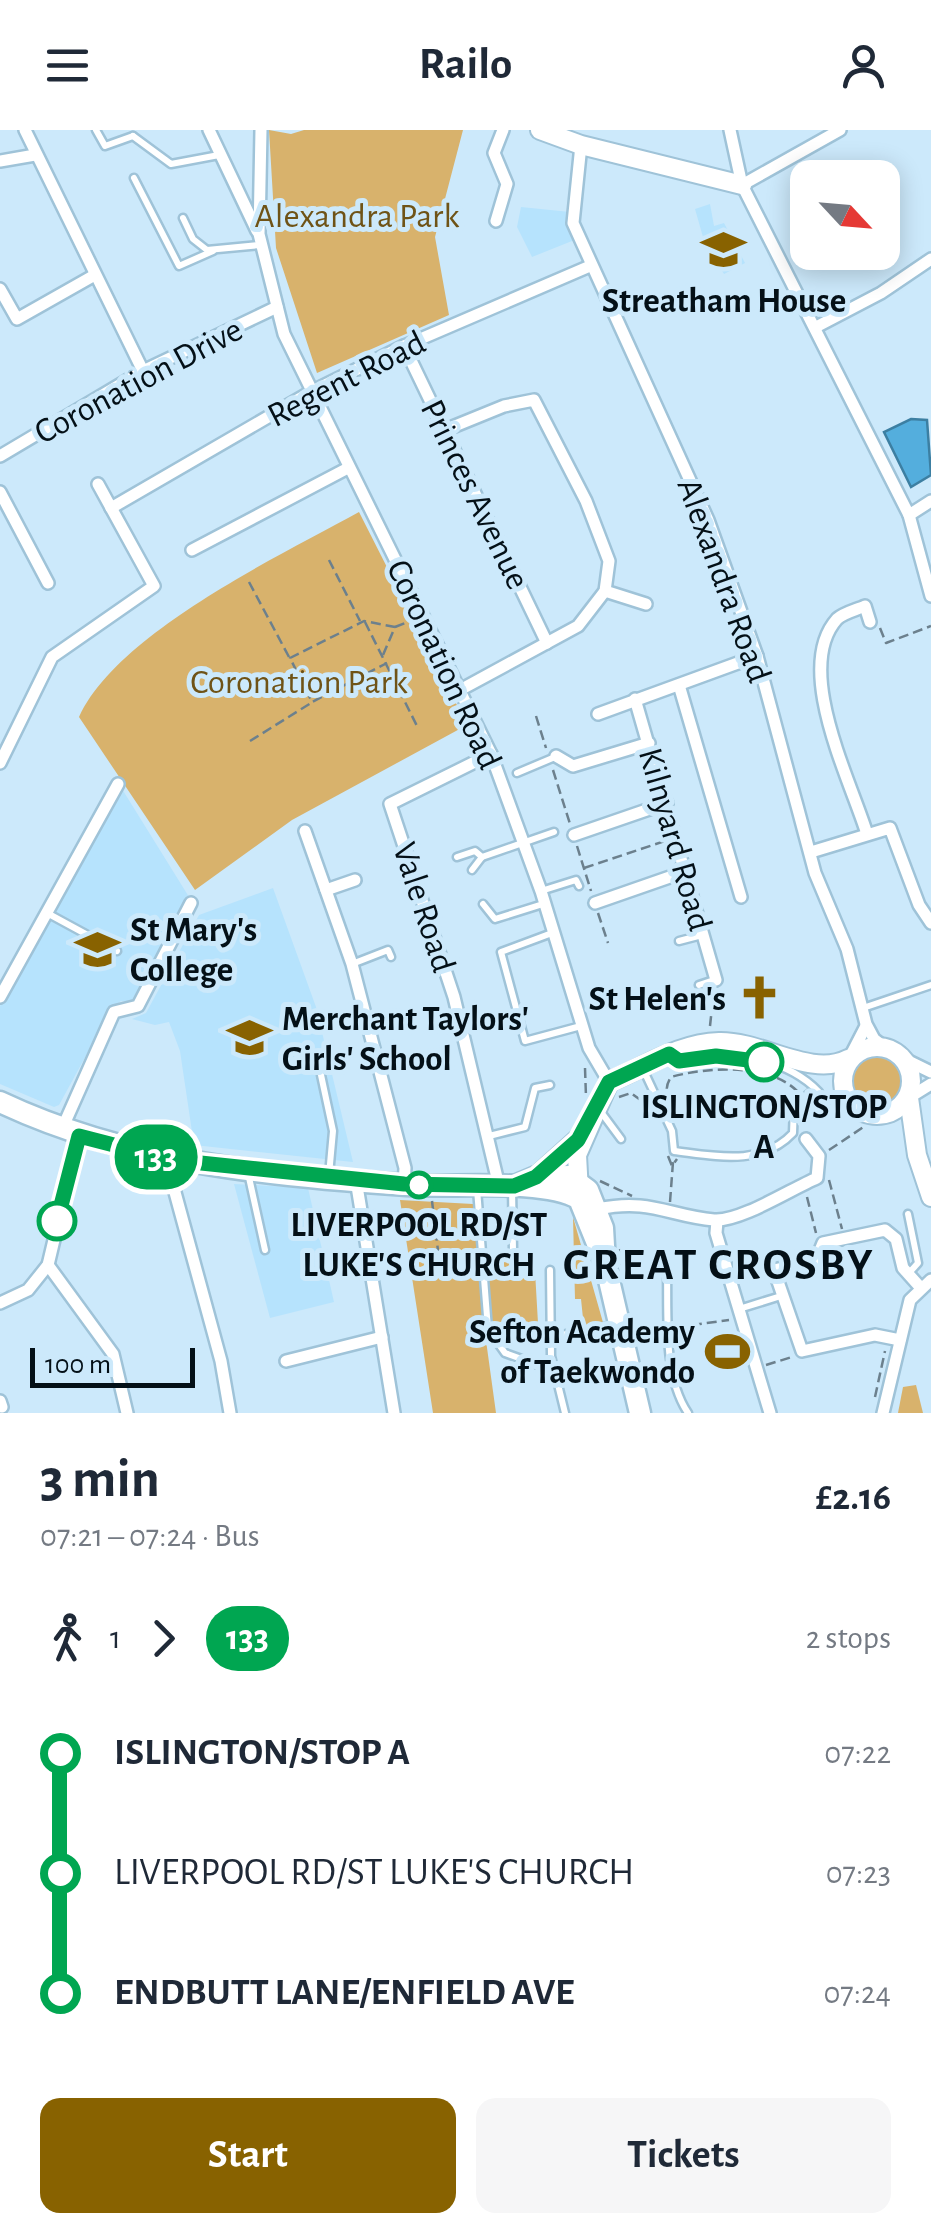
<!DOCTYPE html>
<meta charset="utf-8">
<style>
body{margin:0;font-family:"Alegreya Sans",sans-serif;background:#f6f6f7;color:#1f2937;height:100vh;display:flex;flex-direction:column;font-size:38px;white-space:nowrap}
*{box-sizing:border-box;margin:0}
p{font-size:32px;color:#747a83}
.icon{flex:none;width:55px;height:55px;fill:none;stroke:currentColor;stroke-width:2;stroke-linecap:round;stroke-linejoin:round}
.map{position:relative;height:1283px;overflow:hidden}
.sheet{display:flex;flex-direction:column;background:#fff;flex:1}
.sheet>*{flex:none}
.badge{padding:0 20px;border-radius:32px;font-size:35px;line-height:65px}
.needle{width:65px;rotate:116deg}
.fabs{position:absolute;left:790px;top:30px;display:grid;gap:20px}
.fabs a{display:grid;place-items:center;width:110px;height:110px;border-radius:20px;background:#fff;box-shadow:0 5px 25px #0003;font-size:50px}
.scale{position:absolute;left:30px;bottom:25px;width:165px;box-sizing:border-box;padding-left:10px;border:5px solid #041017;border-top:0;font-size:28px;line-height:35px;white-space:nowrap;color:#041017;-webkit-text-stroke:8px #cce9fb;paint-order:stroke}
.map>.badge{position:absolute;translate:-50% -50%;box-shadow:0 0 0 5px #fff}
.legs{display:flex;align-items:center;gap:15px;height:110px;padding:0 40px;font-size:32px}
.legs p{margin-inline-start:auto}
.overview{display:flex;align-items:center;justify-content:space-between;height:170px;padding:0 40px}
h1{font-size:55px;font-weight:700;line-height:75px}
.primary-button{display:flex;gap:20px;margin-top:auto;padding:20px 40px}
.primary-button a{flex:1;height:115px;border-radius:20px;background:#886200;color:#fff;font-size:40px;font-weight:700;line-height:115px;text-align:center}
.primary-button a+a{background:#f6f6f7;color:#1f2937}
ul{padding:0 40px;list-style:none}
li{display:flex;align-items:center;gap:35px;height:120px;font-size:38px}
li i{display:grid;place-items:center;width:15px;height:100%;margin:0 12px;background:currentColor}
li i::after{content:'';width:25px;height:25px;margin:-12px;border:8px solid;border-radius:50%;background:#fff}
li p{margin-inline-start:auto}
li:first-child i{background:linear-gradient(#0000 50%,currentColor 0)}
li:last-child i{background:linear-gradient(currentColor 50%,#0000 0)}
header{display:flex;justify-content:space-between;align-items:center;height:130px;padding:0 40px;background:#fff;font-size:45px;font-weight:700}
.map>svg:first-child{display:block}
</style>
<header><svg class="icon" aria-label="menu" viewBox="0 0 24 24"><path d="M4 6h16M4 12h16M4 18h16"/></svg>Railo<svg class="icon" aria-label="person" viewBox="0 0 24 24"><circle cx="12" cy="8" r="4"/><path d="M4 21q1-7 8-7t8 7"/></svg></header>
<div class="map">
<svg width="931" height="1283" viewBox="0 0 931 1283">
<rect width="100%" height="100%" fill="#cce9fb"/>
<g fill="#b6e3fd">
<path d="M710,74L714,96L724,93L745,133L724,144L703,107L695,79Z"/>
<path d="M521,77L570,82L577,109L532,127L517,97Z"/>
<path d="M122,659L189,767L133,872L121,871L112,878L59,975L54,977L0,954V876Z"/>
<path d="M273,758L316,877L353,1032L194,1015L180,921L169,892L155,895L132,889L146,883L199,785Z"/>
<path d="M234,1054L308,1058L334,1172L270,1188Z"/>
</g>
<g fill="#d8b26c">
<path d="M269,0L291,4L304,0H463L435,107L449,185L317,243L276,118Z"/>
<path d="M359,382L467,595L292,690L195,760L79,587C117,503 279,426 359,382Z"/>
<circle cx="877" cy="951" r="27"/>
<path d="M400,1070L473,1074L479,1124H534L538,1193L484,1196L496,1283H433Z"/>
<path d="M573,1087L604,1196L584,1198L581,1169H575Z"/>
<path d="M916,1255L923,1283H898L903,1257Z"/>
</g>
<path fill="#54aedd" stroke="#3c7fa2" stroke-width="2.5" d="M911,289L927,290L931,345L911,357L884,302Z"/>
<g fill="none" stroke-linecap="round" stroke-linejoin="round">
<defs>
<g id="lane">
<path d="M96,0L105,16L133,6"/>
<path d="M133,6L171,34L219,25"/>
<path d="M134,48L179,136L213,121"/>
<path d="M183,88L193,109L207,120L260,115"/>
<path d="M517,643L555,627"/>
<path d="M457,727L475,721L482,727L554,702"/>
<path d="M472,740L482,727"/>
<path d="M541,761L576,750L579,756"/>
<path d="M483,774L495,789L543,774"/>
<path d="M47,783L117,821"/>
<path d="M552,803L501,822L525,911L581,896"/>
<path d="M679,811L702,805"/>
<path d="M352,834L388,820L391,827"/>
<path d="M699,855L714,850"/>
<path d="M863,878L931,855"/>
<path d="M673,926L679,931C728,923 782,924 819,962"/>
<path d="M643,939L672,1001L674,1021C715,1026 761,1037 793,1003L794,976L811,962L860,979"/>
<path d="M321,945L333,1001L329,1045"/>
<path d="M601,982L621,1009"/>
<path d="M489,1006L525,997L535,958L550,955"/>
<path d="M248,1043L265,1120"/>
<path d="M512,1057L513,1121"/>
<path d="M477,1059L488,1199L505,1223L555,1241"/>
<path d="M908,1084L918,1133L909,1143"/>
<path d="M550,1140L551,1226L565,1283"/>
<path d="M667,1142C668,1186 663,1246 688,1283"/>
<path d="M739,1179L781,1166"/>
<path d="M551,1207L615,1195"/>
</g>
<g id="street">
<path d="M25,0L143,241"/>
<path d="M209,0L257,101"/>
<path d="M261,0L259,104L284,204L491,624L541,761L589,918L609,952"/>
<path d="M730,0L742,55L909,385L931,466"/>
<path d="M581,15L573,93L708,390L757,526L815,743L847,819L866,894L874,909L891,922"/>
<path d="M0,31L35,25"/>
<path d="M742,55L840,0"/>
<path d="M496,91L507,54L494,23L503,0"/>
<path d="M0,159L17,189L93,146"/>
<path d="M816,197L881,163L931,129"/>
<path d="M404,216L547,513"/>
<path d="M445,300L504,276L534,270L586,371L609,431L605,461L578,496L460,560"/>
<path d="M0,326L143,241L277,177"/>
<path d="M0,362L48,453"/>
<path d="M111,378L311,262L404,216L590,136"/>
<path d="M909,385L931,371"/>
<path d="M192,420L348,338"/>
<path d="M605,461L646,474"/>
<path d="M679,555L741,767"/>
<path d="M635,569L716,850"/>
<path d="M598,584L757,526"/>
<path d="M491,624L390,674L454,867L499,1056"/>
<path d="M556,626L573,636L649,613"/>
<path d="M0,633L52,527L154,456L98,354"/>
<path d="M305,701L352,834L405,1038L404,1055"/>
<path d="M867,704C850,649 793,538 837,489C843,483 856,480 865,476L870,492"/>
<path d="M574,705L667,673"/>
<path d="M811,722L890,698L919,775L931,793"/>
<path d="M326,760L355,750"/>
<path d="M595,773L687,741"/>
<path d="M0,867L118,654"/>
<path d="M896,925L931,942"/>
<path d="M850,927L866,896"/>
<path d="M910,967L931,954"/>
<path d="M62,999L114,882L138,876L191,773"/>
<path d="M172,1030L173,1055L221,1231L230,1283"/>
<path d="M356,1050L394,1283"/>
<path d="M598,1079C650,1068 669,1086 714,1090C740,1092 791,1059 817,1048L819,1026L806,1009"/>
<path d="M717,1091L716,1103L770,1283"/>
<path d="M48,1135L113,1224L127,1283"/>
<path d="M0,1173L28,1160L48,1135L79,1005"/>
<path d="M900,1210L875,1205L802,1221L774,1140L816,1130L823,1113L885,1100L896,1109L903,1138L920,1157"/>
<path d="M286,1231L382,1207"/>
<path d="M0,1271L2,1277"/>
<path d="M883,1283L910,1170L931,1150"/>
</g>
<g id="secondary">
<path d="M540,0L581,15L742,55"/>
<circle cx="877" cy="951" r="34"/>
<path d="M909,968L917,1025L931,1067"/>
<path d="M536,1047L580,1007"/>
<path d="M579,1062L577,1025L609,952C645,937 679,913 719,912C762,911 811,948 848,929"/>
</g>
<g id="highway">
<path d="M0,972C127,1032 268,1046 407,1055C451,1058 544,1048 579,1069L605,1133"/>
<path d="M517,1055L536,1047L569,1046L588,1060L603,1098L605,1133L640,1283"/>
</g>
</defs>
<use href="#lane" stroke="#9fc3d8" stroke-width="11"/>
<use href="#street" stroke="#9fc3d8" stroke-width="16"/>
<use href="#secondary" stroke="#9fc3d8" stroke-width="22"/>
<use href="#highway" stroke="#9fc3d8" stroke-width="25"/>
<g stroke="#6c808d" stroke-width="2.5" stroke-dasharray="10 5" stroke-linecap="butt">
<path d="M329,430L360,491"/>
<path d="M249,452L289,527"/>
<path d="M365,492L418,598"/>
<path d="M395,497L410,491"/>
<path d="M880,498L886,513L931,496"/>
<path d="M383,525L395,497L364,491L290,528L312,572L387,533"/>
<path d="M536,586L546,618"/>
<path d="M250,611L311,573"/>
<path d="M553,640L570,694"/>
<path d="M577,716L591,761"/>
<path d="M584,738L665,711"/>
<path d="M598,783L608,813"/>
<path d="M710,896L714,859"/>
<path d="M585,938L586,967"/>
<path d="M619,967L631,963L650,977"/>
<path d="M676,987C671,972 661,962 671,947C707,937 769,933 797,961"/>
<path d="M829,1020L865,996"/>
<path d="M668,1026L672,1036L677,1029"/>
<path d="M829,1050L842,1099"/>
<path d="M600,1051L632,1066"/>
<path d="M807,1067L816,1103"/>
<path d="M432,1071L439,1129"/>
<path d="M670,1072L673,1032"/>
<path d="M620,1119L622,1135"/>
<path d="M677,1197L729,1190"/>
<path d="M766,1235L792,1227"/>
<path d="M875,1267L885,1221"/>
</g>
<use href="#lane" stroke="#fff" stroke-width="6"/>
<use href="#street" stroke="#fff" stroke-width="11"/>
<use href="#secondary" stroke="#fff" stroke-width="18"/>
<use href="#highway" stroke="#fff" stroke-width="20"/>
</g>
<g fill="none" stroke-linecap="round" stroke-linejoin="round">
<defs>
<path id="line-1" d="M57,1091L79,1006L172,1030L404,1054L514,1056L536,1047L578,1010L609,952L669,924L679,931L716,926L764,932"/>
</defs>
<use href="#line-1" stroke="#fff" stroke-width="22"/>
<use href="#line-1" stroke="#00a651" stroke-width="15"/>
</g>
<defs>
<symbol id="school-bare" viewBox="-9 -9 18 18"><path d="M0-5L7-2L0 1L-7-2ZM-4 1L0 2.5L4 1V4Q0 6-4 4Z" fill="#886200" stroke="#cce9fb" stroke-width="2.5" paint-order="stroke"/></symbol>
<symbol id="church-bare" viewBox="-9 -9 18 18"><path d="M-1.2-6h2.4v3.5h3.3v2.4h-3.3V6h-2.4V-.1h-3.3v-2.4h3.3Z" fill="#886200" stroke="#cce9fb" stroke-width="2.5" paint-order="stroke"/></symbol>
<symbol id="stadium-bare" viewBox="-9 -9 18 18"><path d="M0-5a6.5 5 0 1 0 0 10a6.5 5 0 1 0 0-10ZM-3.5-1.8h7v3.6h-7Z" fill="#886200" stroke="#cce9fb" stroke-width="2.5" paint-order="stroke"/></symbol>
</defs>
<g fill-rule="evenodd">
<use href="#school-bare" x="692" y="88" width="63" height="63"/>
<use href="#school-bare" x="66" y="788" width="63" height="63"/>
<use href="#church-bare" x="728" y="836" width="63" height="63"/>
<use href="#school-bare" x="218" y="876" width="63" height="63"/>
<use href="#stadium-bare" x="696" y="1190" width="63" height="63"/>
</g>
<g fill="#fff" stroke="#00a651" stroke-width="5">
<circle cx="764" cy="932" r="18"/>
<circle cx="419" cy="1055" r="12"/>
<circle cx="57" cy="1091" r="18"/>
</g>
<g text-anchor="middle" stroke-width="10" stroke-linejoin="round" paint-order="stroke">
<g font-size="35" fill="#6f5316" stroke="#cce9fb">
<text x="357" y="97">Alexandra Park</text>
<text x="299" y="563">Coronation Park</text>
</g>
<g font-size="35" font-weight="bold" fill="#041017" stroke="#cce9fb" text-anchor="start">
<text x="724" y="182" text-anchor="middle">Streatham House</text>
<text x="130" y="811">St Mary's<tspan x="130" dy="40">College</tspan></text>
<text x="726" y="880" text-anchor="end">St Helen's</text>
<text x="282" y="900">Merchant Taylors'<tspan x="282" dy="40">Girls' School</tspan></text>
<text x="695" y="1213" text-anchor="end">Sefton Academy<tspan x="695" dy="40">of Taekwondo</tspan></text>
</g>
<g font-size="35" fill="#041017" stroke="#cce9fb">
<text transform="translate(346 248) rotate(-27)" y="12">Regent Road</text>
<text transform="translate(138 250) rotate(-28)" y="12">Coronation Drive</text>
<text transform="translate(476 364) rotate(64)" y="12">Princes Avenue</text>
<text transform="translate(725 450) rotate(70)" y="12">Alexandra Road</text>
<text transform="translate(445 534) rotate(65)" y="12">Coronation Road</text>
<text transform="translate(676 709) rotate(74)" y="12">Kilnyard Road</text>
<text transform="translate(425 777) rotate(72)" y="12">Vale Road</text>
</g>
<g font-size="35" font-weight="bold" fill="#041017" stroke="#cce9fb">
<text x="764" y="988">ISLINGTON/STOP<tspan x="764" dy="40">A</tspan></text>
<text x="419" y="1106">LIVERPOOL RD/ST<tspan x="419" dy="40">LUKE'S CHURCH</tspan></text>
</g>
<g font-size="45" font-weight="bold" letter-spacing="2.5" fill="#041017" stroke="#cce9fb">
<text x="719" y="1149">GREAT CROSBY</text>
</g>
</g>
</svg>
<div class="fabs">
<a><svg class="needle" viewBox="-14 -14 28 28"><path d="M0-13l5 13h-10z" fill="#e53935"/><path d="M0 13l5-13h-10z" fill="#747a83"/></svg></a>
</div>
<div class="scale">100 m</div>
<b class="badge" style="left:156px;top:1027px;background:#00a651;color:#fff">133</b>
</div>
<section class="sheet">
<div class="overview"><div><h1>3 min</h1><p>07:21 – 07:24 · Bus</p></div><b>£2.16</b></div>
<div class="legs"><svg class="icon" aria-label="walk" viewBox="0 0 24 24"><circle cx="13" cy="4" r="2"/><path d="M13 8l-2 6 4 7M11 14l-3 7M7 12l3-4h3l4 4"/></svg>1<svg class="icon" aria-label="forward" viewBox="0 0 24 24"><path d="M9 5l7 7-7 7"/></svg><b class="badge" style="background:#00a651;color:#fff">133</b><p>2 stops</p></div>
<ul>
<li><i style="color:#00a651"></i><b>ISLINGTON/STOP A</b><p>07:22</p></li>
<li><i style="color:#00a651"></i><span>LIVERPOOL RD/ST LUKE'S CHURCH</span><p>07:23</p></li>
<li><i style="color:#00a651"></i><b>ENDBUTT LANE/ENFIELD AVE</b><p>07:24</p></li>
</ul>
<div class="primary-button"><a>Start</a><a>Tickets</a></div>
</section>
